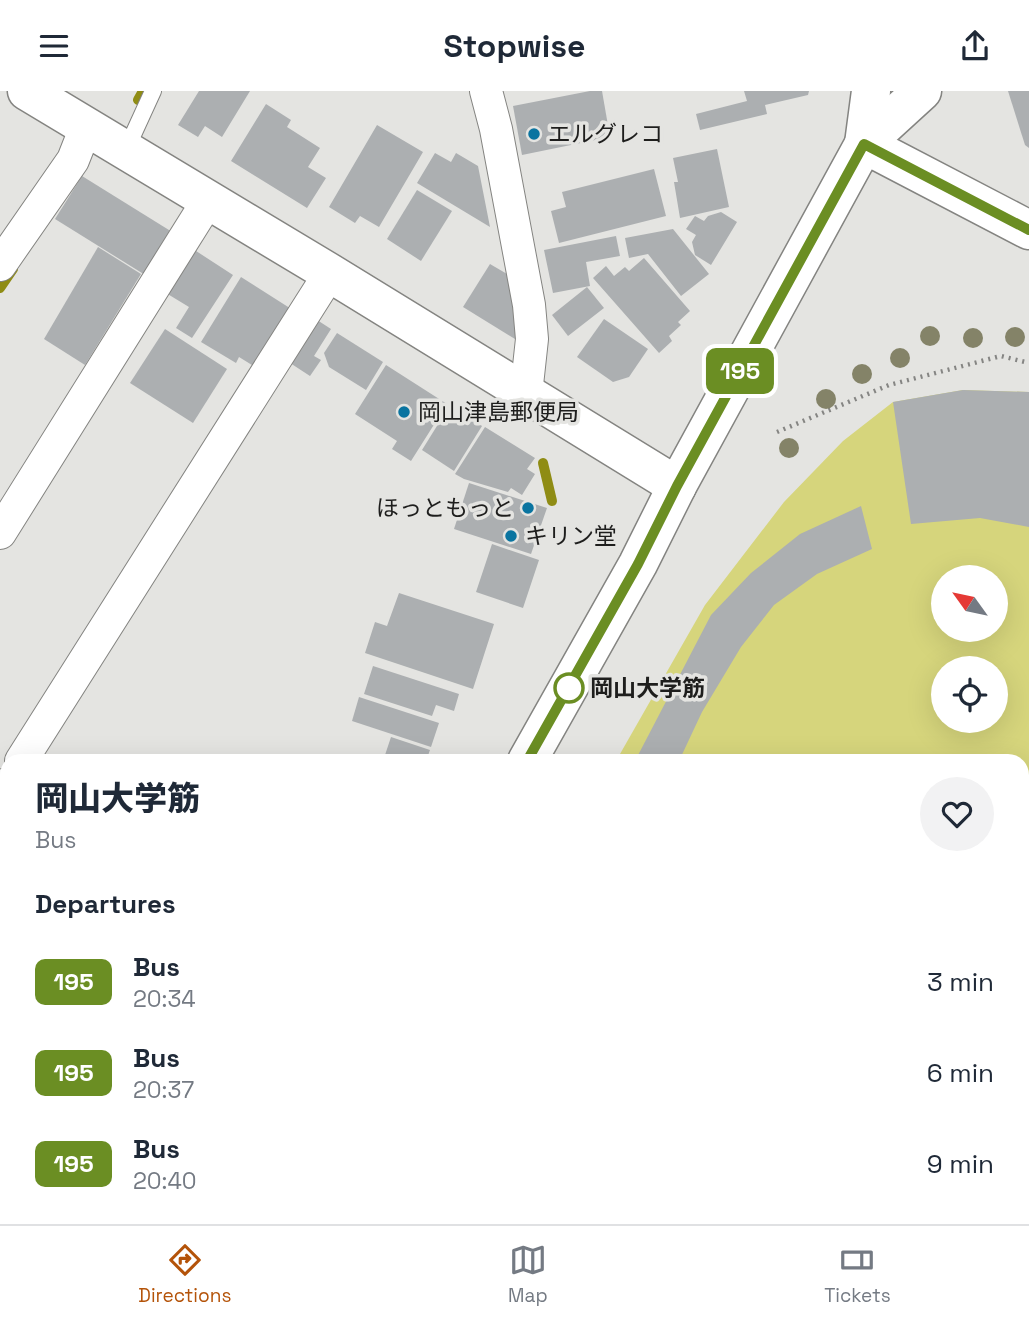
<!DOCTYPE html>
<meta charset="utf-8">
<style>
body{margin:0;font-family:"Space Grotesk","Noto Sans JP",sans-serif;background:#f2f2f3;color:#1f2937;height:100vh;display:flex;flex-direction:column;font-size:26px;white-space:nowrap}
*{box-sizing:border-box;margin:0}
p{font-size:23px;color:#747a83}
.icon{flex:none;width:38px;height:38px;fill:none;stroke:currentColor;stroke-width:2;stroke-linecap:round;stroke-linejoin:round}
.map{position:relative;flex:1;overflow:hidden}
.side{position:absolute;left:0px;top:663px;width:1029px;height:471px;display:flex;flex-direction:column;background:#fff;border-radius:21px 21px 0 0;box-shadow:0 7px 28px #0002}
.side>*{flex:none}
.badge{padding:0 14px;border-radius:10px;font-size:24px;line-height:46px}
.needle{width:46px;rotate:303deg}
.fabs{position:absolute;left:931px;top:474px;display:grid;gap:14px}
.fabs a{display:grid;place-items:center;width:77px;height:77px;border-radius:50%;background:#fff;box-shadow:0 7px 28px #0002;font-size:35px}
.map>.badge{position:absolute;translate:-50% -50%;box-shadow:0 0 0 4px #fff}
h2{padding:0 35px;font-size:26px;line-height:63px}
.round{display:grid;place-items:center;flex:none;width:74px;height:74px;border-radius:37px;background:#f2f2f3}
.overview{display:flex;align-items:center;justify-content:space-between;height:119px;padding:0 35px}
h1{font-size:33px;font-weight:800;line-height:52px}
ul{padding:0;list-style:none}
li{display:flex;align-items:center;gap:21px;height:91px;padding:0 35px}
li div{flex:1}
li b{display:block;font-size:26px}
li em{font-style:normal}
li .badge{min-width:77px;font-weight:700;text-align:center}
header{display:flex;justify-content:space-between;align-items:center;height:91px;padding:0 35px;background:#fff;font-size:32px;font-weight:800}
.menu{display:flex;justify-content:space-around;align-items:center;height:98px;border-top:2px solid #e0e1e3;background:#fff;font-size:19px;color:#747a83}
.menu a{display:grid;justify-items:center;gap:4px}
.menu .active{color:#b45309}
.map>svg:first-child{display:block}
</style>
<header><svg class="icon" aria-label="menu" viewBox="0 0 24 24"><path d="M4 6h16M4 12h16M4 18h16"/></svg>Stopwise<svg class="icon" aria-label="share" viewBox="0 0 24 24"><path d="M12 15V3M7 8l5-5 5 5M5 13v7h14v-7"/></svg></header>
<div class="map">
<svg width="1029" height="1133" viewBox="0 0 1029 1133">
<rect width="100%" height="100%" fill="#e4e4e1"/>
<path fill="#d6d57c" fill-rule="evenodd" d="M963,299L1029,301V1133H354L358,1127H1022V670H616L705,514L784,411L843,350L893,311ZM943,486H996V539H943ZM943,578H996V630H943Z"/>
<g fill="none" stroke-linecap="round" stroke-linejoin="round">
<g stroke="#8f8c14" stroke-width="10">
<path d="M138,9L143,0"/>
<path d="M0,197L13,178"/>
<path d="M543,372L552,410"/>
</g>
</g>
<g fill="#acafb1">
<path d="M199,0H250L222,46L205,35L198,46L178,34Z"/>
<path d="M590,0H602L610,46L522,64L513,15Z"/>
<path d="M744,0H809L808,4L765,14L767,23L700,39L696,23L747,10Z"/>
<path d="M1008,0H1029V57L1025,54Z"/>
<path d="M266,13L291,29L287,36L320,57L308,76L326,87L307,117L231,70Z"/>
<path d="M377,34L423,61L379,136L360,125L355,132L329,116Z"/>
<path d="M717,58L729,116L680,127L674,91H678L673,67Z"/>
<path d="M435,62L451,71L456,62L478,75L490,136L417,92Z"/>
<path d="M654,78L666,125L559,152L551,120L566,116L562,101Z"/>
<path d="M82,85L177,144L150,187L55,128Z"/>
<path d="M417,99L452,120L421,170L387,148Z"/>
<path d="M721,121L737,131L711,174L695,164L692,151L696,144L686,138L695,125L704,130L708,125Z"/>
<path d="M673,138L709,183L681,205L648,163L629,167L625,147Z"/>
<path d="M616,145L620,165L586,171L590,195L553,202L544,159Z"/>
<path d="M98,156L141,183L85,274L44,248Z"/>
<path d="M193,158L233,184L192,247L176,237L189,216L166,202Z"/>
<path d="M644,167L690,220L678,231L681,234L669,245L672,250L659,262L593,187L606,175L614,185L625,176L629,180Z"/>
<path d="M490,173L512,186L519,241L515,248L463,216Z"/>
<path d="M241,186L296,221L260,279L239,266L236,272L201,251Z"/>
<path d="M587,196L604,217L568,245L552,224Z"/>
<path d="M314,227L331,238L314,265L321,269L310,285L287,270Z"/>
<path d="M604,228L648,258L629,286L613,291L577,266Z"/>
<path d="M165,238L227,278L193,332L130,292Z"/>
<path d="M337,242L383,271L366,299L329,276L324,262Z"/>
<path d="M386,274L447,313L411,370L392,358L397,350L355,323Z"/>
<path d="M963,299L1029,301V436L980,427L911,433L893,311Z"/>
<path d="M450,314L482,335L454,380L422,359Z"/>
<path d="M485,336L535,367L527,378L535,383L522,404L511,397L508,401L464,388L455,383Z"/>
<path d="M469,392L547,417L531,463L454,438Z"/>
<path d="M861,415L872,458L817,483L774,514L741,556L702,621L679,670H635L711,524L751,482L800,443Z"/>
<path d="M492,453L539,469L523,517L476,501Z"/>
<path d="M399,502L494,533L473,598L365,562L375,531L387,535Z"/>
<path d="M373,575L459,603L454,620L436,614L432,625L364,603Z"/>
<path d="M359,606L439,632L431,656L352,630Z"/>
<path d="M391,646L430,659L426,670H383Z"/>
<path d="M7,1033V1072L0,1067V1044Z"/>
<path d="M1022,1125L1029,1129V1133H670L666,1127H1022Z"/>
<path d="M7,1127H67L63,1133H11L5,1129Z"/>
<path d="M93,1127H111L107,1133H102Z"/>
<path d="M144,1127H185L182,1133H155Z"/>
<path d="M421,1127H469L465,1133H431Z"/>
</g>
<g fill="none" stroke-linecap="round" stroke-linejoin="round">
<defs>
<path id="service" d="M126,59L153,0"/>
<g id="minor">
<path d="M486,0L496,38L529,214L532,248L526,303"/>
<path d="M0,174L73,69L86,36"/>
<path d="M0,442L209,108"/>
<path d="M21,670L330,182"/>
<path d="M0,704L7,693"/>
<path d="M0,875L7,880"/>
</g>
<path id="tertiary" d="M27,0L330,182L677,395"/>
<g id="primary">
<path d="M864,53L922,0"/>
<path d="M864,53L871,0"/>
</g>
<g id="trunk">
<path d="M527,670L638,473L677,395L864,53L1029,139"/>
<path d="M271,1133L274,1127"/>
</g>
</defs>
<use href="#service" stroke="#848481" stroke-width="18"/>
<use href="#minor" stroke="#848481" stroke-width="34"/>
<use href="#tertiary" stroke="#848481" stroke-width="41"/>
<use href="#primary" stroke="#848481" stroke-width="41"/>
<use href="#trunk" stroke="#848481" stroke-width="41"/>
<g stroke="#858583" stroke-width="4.5" stroke-dasharray="2 5" stroke-linecap="butt">
<path d="M777,341L889,294L1001,265L1029,272"/>
<path d="M569,1127L573,1133"/>
<path d="M378,1133L381,1127"/>
</g>
<use href="#service" stroke="#fff" stroke-width="16"/>
<use href="#minor" stroke="#fff" stroke-width="32"/>
<use href="#tertiary" stroke="#fff" stroke-width="38"/>
<use href="#primary" stroke="#fff" stroke-width="38"/>
<use href="#trunk" stroke="#fff" stroke-width="38"/>
</g>
<g fill="#848368">
<circle cx="930" cy="245" r="10"/>
<circle cx="1015" cy="246" r="10"/>
<circle cx="973" cy="247" r="10"/>
<circle cx="900" cy="267" r="10"/>
<circle cx="862" cy="283" r="10"/>
<circle cx="826" cy="308" r="10"/>
<circle cx="789" cy="357" r="10"/>
</g>
<g fill="none" stroke-linecap="round" stroke-linejoin="round">
<defs>
<path id="line" d="M527,670L638,473L677,395L864,53L1029,139"/>
</defs>
<use href="#line" stroke="#fff" stroke-width="16"/>
<use href="#line" stroke="#6b8e23" stroke-width="10"/>
</g>
<g fill="#0a74a0" stroke="#e4e4e1" stroke-width="2.5">
<circle cx="534" cy="43" r="7"/>
<circle cx="404" cy="321" r="7"/>
<circle cx="528" cy="417" r="7"/>
<circle cx="511" cy="445" r="7"/>
</g>
<circle fill="#fff" stroke="#6b8e23" stroke-width="3.5" cx="569" cy="597" r="14"/>
<g text-anchor="middle" stroke-width="7" stroke-linejoin="round" paint-order="stroke">
<g font-size="23" fill="#1e1e1d" stroke="#e4e4e1" text-anchor="start">
<text x="548" y="51">エルグレコ</text>
<text x="418" y="329">岡山津島郵便局</text>
<text x="514" y="425" text-anchor="end">ほっともっと</text>
<text x="525" y="453">キリン堂</text>
</g>
<g font-size="23" font-weight="bold" fill="#1e1e1d" stroke="#e4e4e1" text-anchor="start">
<text x="590" y="605">岡山大学筋</text>
</g>
</g>
</svg>
<div class="fabs">
<a><svg class="needle" viewBox="-14 -14 28 28"><path d="M0-13l5 13h-10z" fill="#e53935"/><path d="M0 13l5-13h-10z" fill="#747a83"/></svg></a>
<a><svg class="icon" aria-label="locate" viewBox="0 0 24 24"><circle cx="12" cy="12" r="6"/><path d="M12 2v4M12 18v4M2 12h4M18 12h4"/></svg></a>
</div>
<b class="badge" style="left:740px;top:280px;background:#6b8e23;color:#fff">195</b>
<section class="side">
<div class="overview"><div><h1>岡山大学筋</h1><p>Bus</p></div><a class="round"><svg class="icon" aria-label="heart" viewBox="0 0 24 24"><path d="M12 20l-8-8c-3-5 5-10 8-4 3-6 11-1 8 4z"/></svg></a></div>
<h2>Departures</h2>
<ul>
<li><span class="badge" style="background:#6b8e23;color:#fff">195</span><div><b>Bus</b><p>20:34</p></div><em>3 min</em></li>
<li><span class="badge" style="background:#6b8e23;color:#fff">195</span><div><b>Bus</b><p>20:37</p></div><em>6 min</em></li>
<li><span class="badge" style="background:#6b8e23;color:#fff">195</span><div><b>Bus</b><p>20:40</p></div><em>9 min</em></li>
</ul>
</section>
</div>
<nav class="menu">
<a class="active"><svg class="icon" aria-label="directions" viewBox="0 0 24 24"><path d="M12 3l9 9-9 9-9-9zM9 14v-3h6M13 9l2 2-2 2"/></svg>Directions</a>
<a><svg class="icon" aria-label="map" viewBox="0 0 24 24"><path d="M3 6l6-2 6 2 6-2v14l-6 2-6-2-6 2zM9 4v14M15 6v14"/></svg>Map</a>
<a><svg class="icon" aria-label="tickets" viewBox="0 0 24 24"><path d="M3 7h18v10H3zM15 7v10"/></svg>Tickets</a>
</nav>
